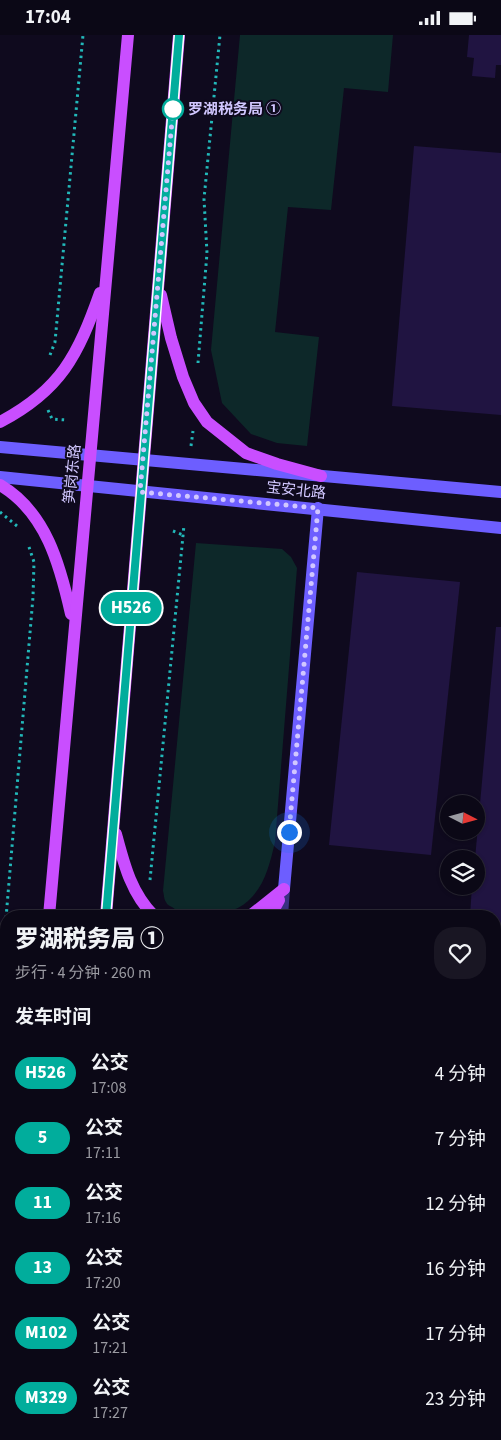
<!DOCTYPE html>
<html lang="zh">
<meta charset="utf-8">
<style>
body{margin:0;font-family:"Source Sans 3","Noto Sans SC",sans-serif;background:#191623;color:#f1f3f6;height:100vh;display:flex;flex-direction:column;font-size:19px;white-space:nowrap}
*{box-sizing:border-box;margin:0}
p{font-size:16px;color:#9a9aa1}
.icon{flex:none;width:28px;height:28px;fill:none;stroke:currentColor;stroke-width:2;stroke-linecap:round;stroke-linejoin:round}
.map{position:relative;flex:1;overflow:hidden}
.drawer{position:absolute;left:0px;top:875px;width:501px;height:530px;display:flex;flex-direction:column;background:#0b0816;border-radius:20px 20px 0 0;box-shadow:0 1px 4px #0004,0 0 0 1px #2b2935}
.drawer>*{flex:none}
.badge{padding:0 10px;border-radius:16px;font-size:18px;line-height:32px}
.needle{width:32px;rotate:96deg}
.controls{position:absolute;left:440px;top:760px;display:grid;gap:10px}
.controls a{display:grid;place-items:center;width:45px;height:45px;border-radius:50%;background:#0b0816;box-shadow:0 1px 4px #0004,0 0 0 1px #2b2935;font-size:25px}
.you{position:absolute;width:25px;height:25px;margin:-12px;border:4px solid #fff;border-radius:50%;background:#1a73e8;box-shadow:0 0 0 8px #1a73e833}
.map>.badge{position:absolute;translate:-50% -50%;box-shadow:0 0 0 2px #fff}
h2{padding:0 15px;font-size:19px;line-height:45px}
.round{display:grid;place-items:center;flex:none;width:52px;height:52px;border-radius:20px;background:#191623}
.head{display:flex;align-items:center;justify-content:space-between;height:85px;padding:0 15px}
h1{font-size:24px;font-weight:800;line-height:38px}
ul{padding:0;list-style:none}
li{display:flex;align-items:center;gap:15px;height:65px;padding:0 15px}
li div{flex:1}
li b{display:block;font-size:19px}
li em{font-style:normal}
li .badge{min-width:55px;font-weight:700;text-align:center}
.status{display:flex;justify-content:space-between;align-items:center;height:35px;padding:0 25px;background:#0b0816;direction:ltr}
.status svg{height:14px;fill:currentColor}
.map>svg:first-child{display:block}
</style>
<div class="status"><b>17:04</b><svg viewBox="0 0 49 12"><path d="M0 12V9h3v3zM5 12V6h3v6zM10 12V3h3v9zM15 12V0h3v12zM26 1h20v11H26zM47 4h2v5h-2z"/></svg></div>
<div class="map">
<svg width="501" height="1405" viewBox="0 0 501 1405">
<rect width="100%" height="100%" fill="#0f0a1e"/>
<g fill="#0d2829">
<path d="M240,0H393L388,57L344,53L331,175L288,172L275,297L319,302L307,411L277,408L251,399L222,368L211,315Z"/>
<path d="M196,508L282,514L291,522L297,533L275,807C270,828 265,851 248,866C230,882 191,888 172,872C170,871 167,870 166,867C164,865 164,859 163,856Z"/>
<path d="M501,1082V1373H495V1192Z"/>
<path d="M122,1399H232V1405H124Z"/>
</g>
<g fill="#201441">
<path d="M469,0H501V30H496L495,43L472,41L474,23L467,22Z"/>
<path d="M414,111L501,118V380L392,371Z"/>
<path d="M357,537L460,547L431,820L329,810Z"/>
<path d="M496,592H501V953L495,952V881H470L472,851H476V824H475Z"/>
<path d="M353,1399H379L380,1401V1399H408L407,1405H352Z"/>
</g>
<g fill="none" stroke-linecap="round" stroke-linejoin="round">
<g stroke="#22b8b9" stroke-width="3" stroke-dasharray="2.5 4" stroke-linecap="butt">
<path d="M50,320L55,307L83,0"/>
<path d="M198,328L207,218L204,164L220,0"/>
<path d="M48,375L52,384L66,385"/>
<path d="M191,411L193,396"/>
<path d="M0,477L17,491"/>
<path d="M173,496L183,500"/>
<path d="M150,845L184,490"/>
<path d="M6,883L33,562L34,527L28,509"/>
<path d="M0,941L2,925"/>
<path d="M111,1399L113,1405"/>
</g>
<path stroke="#393082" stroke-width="10" d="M0,904L6,908"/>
<g stroke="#393082" stroke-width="12">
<path d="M282,881L284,854"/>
<path d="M240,1405L241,1399"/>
</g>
<g stroke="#6d5eff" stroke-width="12">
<path d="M0,412L501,457"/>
<path d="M0,442L501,493"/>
<path d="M284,854L318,473"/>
</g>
<g stroke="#c94eff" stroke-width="12">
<path d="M161,260L171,303L183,342L194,368L207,387L246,418L277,429L321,441"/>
<path d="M0,387C61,355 78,320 100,258"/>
<path d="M0,450C46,477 60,530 71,579"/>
<path d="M116,799C124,829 131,858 154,881"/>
<path d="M49,881L128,0"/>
<path d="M106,881L179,0"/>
<path d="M250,881L284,854"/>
<path d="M266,881L274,874L279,865"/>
<path d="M0,1070L6,1061"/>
<path d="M0,1260L6,1278"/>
<path d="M80,1399L82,1405"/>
<path d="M4,1405L6,1380"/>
<path d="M63,1405V1399"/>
</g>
</g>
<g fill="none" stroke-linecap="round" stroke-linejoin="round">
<defs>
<path id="line" d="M106,881L179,0"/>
</defs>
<use href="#line" stroke="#fff" stroke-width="11"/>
<use href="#line" stroke="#01ad9c" stroke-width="8"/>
<path stroke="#d1c7ff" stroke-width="5" stroke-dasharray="0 9" d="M173,74L140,457L318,473L289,797"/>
</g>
<circle fill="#fff" stroke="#01ad9c" stroke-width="2.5" cx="173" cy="74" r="10"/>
<g text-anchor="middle" stroke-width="4" stroke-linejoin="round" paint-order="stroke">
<g font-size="15" font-weight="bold" fill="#d1c7ff" stroke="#0f0a1e" text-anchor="start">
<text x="188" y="79">罗湖税务局 ①</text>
</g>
<g font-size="15" fill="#d1c7ff" stroke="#0f0a1e">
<text transform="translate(72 439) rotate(-84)" y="5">笋岗东路</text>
<text transform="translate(296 455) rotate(6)" y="5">宝安北路</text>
</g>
</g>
</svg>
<div class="controls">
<a><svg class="needle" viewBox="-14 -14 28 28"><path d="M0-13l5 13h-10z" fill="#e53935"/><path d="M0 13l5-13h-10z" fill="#9a9aa1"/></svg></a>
<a><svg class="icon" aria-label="layers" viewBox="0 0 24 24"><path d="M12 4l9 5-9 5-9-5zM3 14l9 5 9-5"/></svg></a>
</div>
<div class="you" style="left:289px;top:797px"></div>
<b class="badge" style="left:131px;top:573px;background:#01ad9c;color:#fff">H526</b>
<section class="drawer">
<div class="head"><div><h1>罗湖税务局 ①</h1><p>步行 · 4 分钟 · 260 m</p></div><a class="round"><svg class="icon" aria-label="heart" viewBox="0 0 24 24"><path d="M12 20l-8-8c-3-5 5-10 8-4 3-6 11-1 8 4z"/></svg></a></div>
<h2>发车时间</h2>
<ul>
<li><span class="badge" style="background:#01ad9c;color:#fff">H526</span><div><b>公交</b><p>17:08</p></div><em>4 分钟</em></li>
<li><span class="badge" style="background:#01ad9c;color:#fff">5</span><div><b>公交</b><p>17:11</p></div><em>7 分钟</em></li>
<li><span class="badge" style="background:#01ad9c;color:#fff">11</span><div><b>公交</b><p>17:16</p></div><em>12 分钟</em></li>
<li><span class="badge" style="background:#01ad9c;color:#fff">13</span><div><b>公交</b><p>17:20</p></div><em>16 分钟</em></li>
<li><span class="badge" style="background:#01ad9c;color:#fff">M102</span><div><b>公交</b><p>17:21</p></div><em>17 分钟</em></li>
<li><span class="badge" style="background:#01ad9c;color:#fff">M329</span><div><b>公交</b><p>17:27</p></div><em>23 分钟</em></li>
</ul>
</section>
</div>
